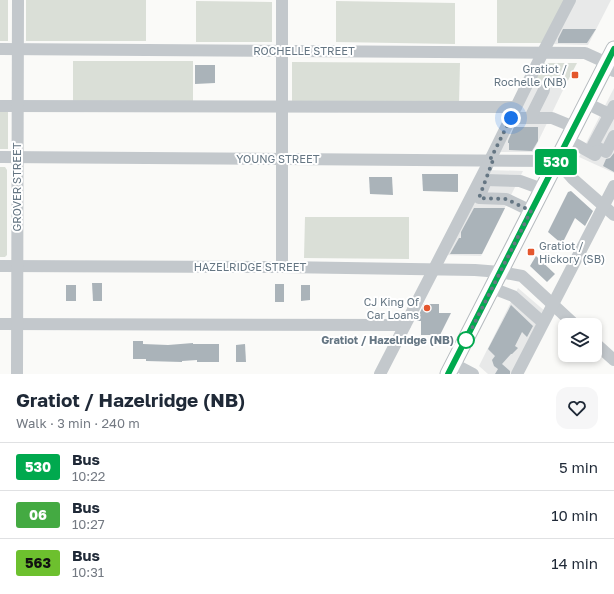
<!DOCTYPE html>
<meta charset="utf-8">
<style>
body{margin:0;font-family:"Golos Text",sans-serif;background:#f6f6f7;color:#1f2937;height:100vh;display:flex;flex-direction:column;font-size:15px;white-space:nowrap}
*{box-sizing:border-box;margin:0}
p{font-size:13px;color:#747a83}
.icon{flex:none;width:22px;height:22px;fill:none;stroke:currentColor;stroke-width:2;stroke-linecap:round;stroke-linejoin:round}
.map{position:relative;height:374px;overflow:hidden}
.panel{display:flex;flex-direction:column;background:#fff;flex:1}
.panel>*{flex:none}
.badge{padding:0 8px;border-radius:3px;font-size:14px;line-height:26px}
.fabs{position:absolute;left:558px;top:318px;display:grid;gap:8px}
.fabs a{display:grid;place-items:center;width:44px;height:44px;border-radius:8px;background:#fff;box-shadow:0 2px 6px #0003;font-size:20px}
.you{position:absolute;width:20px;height:20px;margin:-10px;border:3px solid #fff;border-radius:50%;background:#1a73e8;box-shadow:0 0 0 6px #1a73e833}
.map>.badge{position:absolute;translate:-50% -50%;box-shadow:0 0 0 2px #fff}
.round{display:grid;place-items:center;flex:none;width:42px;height:42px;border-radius:12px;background:#f6f6f7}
.head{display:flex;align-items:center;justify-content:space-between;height:68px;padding:0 16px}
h1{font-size:19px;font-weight:700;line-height:30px}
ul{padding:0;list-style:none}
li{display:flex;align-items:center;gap:12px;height:48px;padding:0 16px;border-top:1px solid #e0e1e3}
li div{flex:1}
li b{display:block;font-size:15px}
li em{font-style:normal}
li .badge{min-width:44px;font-weight:700;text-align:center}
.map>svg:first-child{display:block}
</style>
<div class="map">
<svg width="614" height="374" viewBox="0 0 614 374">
<rect width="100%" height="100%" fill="#fafaf8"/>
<g fill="#e8e9e9">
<path d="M573,0H611L588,45L551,44Z"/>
<path d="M533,78L564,88L533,152H496Z"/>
<path d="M614,88V173L579,157Z"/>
<path d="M487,170L523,171L481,256L443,255Z"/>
<path d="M518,288L546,312L515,374H488L479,366Z"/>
</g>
<g fill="#dadfd7">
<rect x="0" y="0" width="8" height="41"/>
<rect x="26" y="0" width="120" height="41"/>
<path d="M497,0H565L544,43H497Z"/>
<path d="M196,1L272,2V42H196Z"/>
<path d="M336,1L455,3V44L336,42Z"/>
<rect x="73" y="61" width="120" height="41"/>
<path d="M292,62L460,63L459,103H292Z"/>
<path d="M542,63H577L564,88L533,78Z"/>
<rect x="0" y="109" width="8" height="40"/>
<path d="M0,167H5L7,170V255L5,257H0Z"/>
<path d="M305,217H409V259L304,258Z"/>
</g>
<g fill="#aab3b9">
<path d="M563,29H596L587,43H558V39Z"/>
<path d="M195,65H215V83L195,84Z"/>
<path d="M514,127H538V141L532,151L509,150V143H508V141Z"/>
<path d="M614,153V172L603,166L606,159L610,158Z"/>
<path d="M422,174H458V192L423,191Z"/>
<path d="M369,177H392L393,195L370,194Z"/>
<path d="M571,191L593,211L585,226L575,218L562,244L548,232L568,192Z"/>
<path d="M474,208H505L482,254H450L459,238H461V232Z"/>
<path d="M536,256L555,274L547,282L530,266Z"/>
<path d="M92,283H102V301H93Z"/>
<rect x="275" y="284" width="9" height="18"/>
<rect x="66" y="285" width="10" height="16"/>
<path d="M301,285H310V300L301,301Z"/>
<path d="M424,304H439V313H451L440,335H421V321H416Z"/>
<path d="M511,305L533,326L527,337L522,332L515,346L518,348L512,354H511L502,364L510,371V374H495L498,369L494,366L492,360L495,356L488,349Z"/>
<path d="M133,341H143V344L168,345L193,343V344H219V362H197V360L182,361V362L146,361V359H133Z"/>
<path d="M245,344L246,362H236V345Z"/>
</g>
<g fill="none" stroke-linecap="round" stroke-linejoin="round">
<defs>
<path id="major" d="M448,374L614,49"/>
</defs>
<use href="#major" stroke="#b5babe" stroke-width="17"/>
<g stroke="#c3c8cc" stroke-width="12">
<path d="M0,49L585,53L607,63L614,71"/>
<path d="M586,103L609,114"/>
<path d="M0,106L516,107"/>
<path d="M614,106L593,145L606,152L614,136"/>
<path d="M511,118H552L574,127"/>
<path d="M530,118L544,90"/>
<path d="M568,140L595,155L597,151"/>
<path d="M0,157L557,161L573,179L614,215"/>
<path d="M486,180L520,181L542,189"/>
<path d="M485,183L479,198L506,199L531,211"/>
<path d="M0,266L282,267L475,270L500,272L522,276L575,325"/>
<path d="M282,267V0"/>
<path d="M492,288L513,296L540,320"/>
<path d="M0,324L405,325"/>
<path d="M595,343L614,360"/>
<path d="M454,364L473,374"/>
<path d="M17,374L18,0"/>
<path d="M380,374L490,160L543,52L570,0"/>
<path d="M517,374L614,186"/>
</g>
<use href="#major" stroke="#fff" stroke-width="15"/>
</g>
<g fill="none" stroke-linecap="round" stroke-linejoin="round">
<defs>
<path id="line" d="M448,374L614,49"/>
</defs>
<use href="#line" stroke="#fff" stroke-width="9"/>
<use href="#line" stroke="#00a94e" stroke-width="6"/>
<path stroke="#657683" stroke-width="4" stroke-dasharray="0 7.2" d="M466,340L531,211L506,199L479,198L493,160H490L511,118"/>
</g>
<g fill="#e4572e" stroke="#fff" stroke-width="1.5">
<rect x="571" y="71" width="8" height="8" rx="2"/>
<rect x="527" y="248" width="8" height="8" rx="2"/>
<circle cx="427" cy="308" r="4"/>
</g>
<circle fill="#fff" stroke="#00a94e" stroke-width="2" cx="466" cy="340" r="8"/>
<g text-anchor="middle" stroke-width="4" stroke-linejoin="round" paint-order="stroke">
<g font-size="11" fill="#657683" stroke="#fff">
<text x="304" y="55">ROCHELLE STREET</text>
<text x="278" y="163">YOUNG STREET</text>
<text transform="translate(17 187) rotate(-90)" y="4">GROVER STREET</text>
<text x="250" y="271">HAZELRIDGE STREET</text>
</g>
<g font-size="11" fill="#657683" stroke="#fff" text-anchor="end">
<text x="567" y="73">Gratiot /<tspan x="567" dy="13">Rochelle (NB)</tspan></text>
<text x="539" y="250" text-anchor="start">Gratiot /<tspan x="539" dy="13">Hickory (SB)</tspan></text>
<text x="419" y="306">CJ King Of<tspan x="419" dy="13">Car Loans</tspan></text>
</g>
<g font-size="11" font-weight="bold" fill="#657683" stroke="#fff" text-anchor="end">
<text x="454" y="344">Gratiot / Hazelridge (NB)</text>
</g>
</g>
</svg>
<div class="fabs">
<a><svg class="icon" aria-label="layers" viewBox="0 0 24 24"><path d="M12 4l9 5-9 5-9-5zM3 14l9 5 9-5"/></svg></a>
</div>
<div class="you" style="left:511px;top:118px"></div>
<b class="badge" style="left:556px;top:162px;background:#00a94e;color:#fff">530</b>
</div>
<section class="panel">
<div class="head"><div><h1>Gratiot / Hazelridge (NB)</h1><p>Walk · 3 min · 240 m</p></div><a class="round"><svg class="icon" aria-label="heart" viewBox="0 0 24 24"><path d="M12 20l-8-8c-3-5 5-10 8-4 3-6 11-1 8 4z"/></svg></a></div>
<ul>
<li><span class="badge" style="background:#00a94e;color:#fff">530</span><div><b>Bus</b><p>10:22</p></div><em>5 min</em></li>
<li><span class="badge" style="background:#44aa42;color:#fff">06</span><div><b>Bus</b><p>10:27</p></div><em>10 min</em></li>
<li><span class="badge" style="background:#6dc02e;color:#111">563</span><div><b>Bus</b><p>10:31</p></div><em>14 min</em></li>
</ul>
</section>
